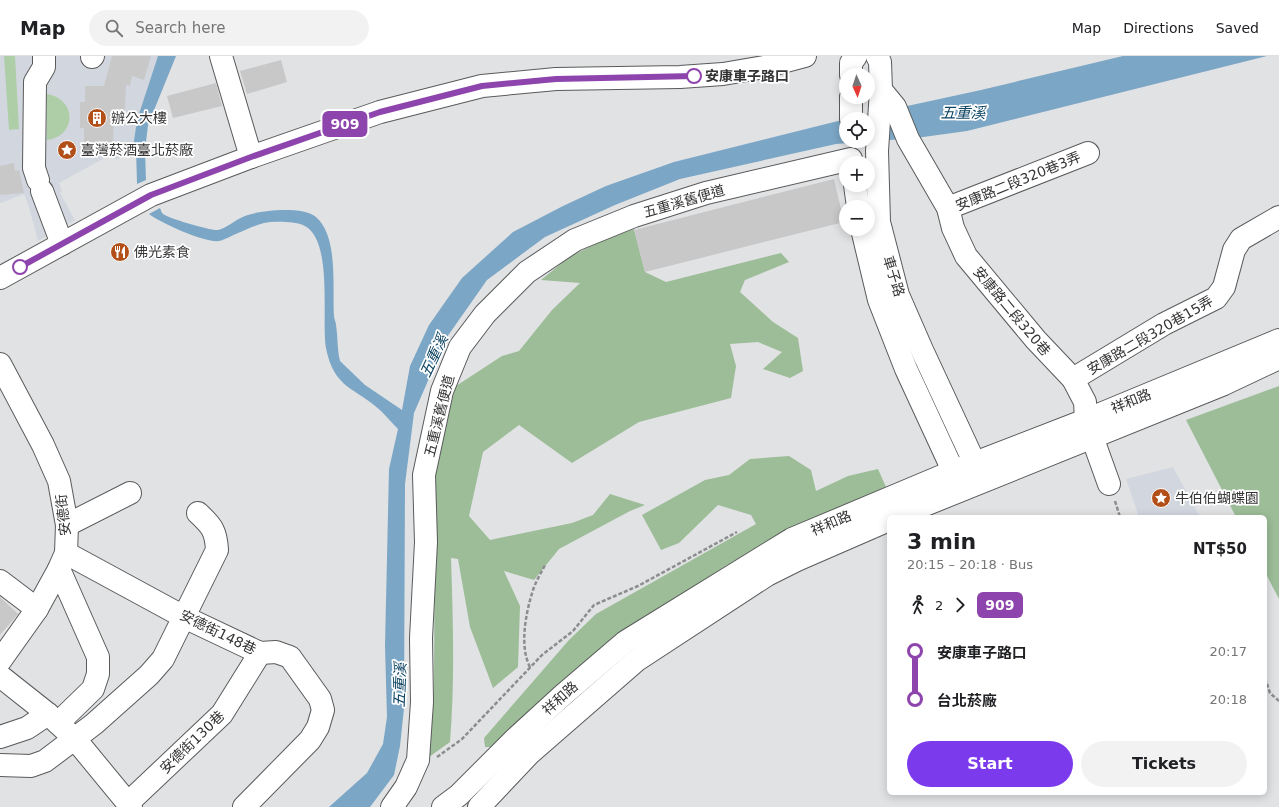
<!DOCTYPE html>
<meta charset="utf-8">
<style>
body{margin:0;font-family:"DejaVu Sans","Noto Sans TC",sans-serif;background:#f2f2f2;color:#202124;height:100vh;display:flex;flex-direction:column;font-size:15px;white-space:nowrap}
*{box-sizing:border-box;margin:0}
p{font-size:13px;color:#757577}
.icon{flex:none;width:22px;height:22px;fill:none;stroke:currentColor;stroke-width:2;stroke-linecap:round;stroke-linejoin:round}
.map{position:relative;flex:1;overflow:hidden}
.sheet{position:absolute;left:887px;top:459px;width:380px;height:280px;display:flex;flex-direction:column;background:#fff;border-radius:6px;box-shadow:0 2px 10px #0003}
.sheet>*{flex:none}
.badge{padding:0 8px;border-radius:6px;font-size:14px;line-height:26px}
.needle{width:26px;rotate:177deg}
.controls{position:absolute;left:839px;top:12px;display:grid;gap:8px}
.controls a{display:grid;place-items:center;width:36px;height:36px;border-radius:50%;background:#fff;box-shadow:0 2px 10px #0003;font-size:20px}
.map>.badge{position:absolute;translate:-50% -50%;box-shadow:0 0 0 2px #fff}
.legs{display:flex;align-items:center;gap:6px;height:44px;padding:0 20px;font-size:13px}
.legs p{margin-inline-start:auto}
.head{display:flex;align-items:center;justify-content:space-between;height:68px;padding:0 20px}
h1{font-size:22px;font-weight:600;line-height:30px}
.action{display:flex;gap:8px;margin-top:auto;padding:8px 20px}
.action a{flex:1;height:46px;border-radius:24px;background:#7c3aed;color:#fff;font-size:16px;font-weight:600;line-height:46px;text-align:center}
.action a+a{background:#f2f2f2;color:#202124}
ul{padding:0 20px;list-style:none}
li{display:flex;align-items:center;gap:14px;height:48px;font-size:15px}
li i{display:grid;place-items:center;width:6px;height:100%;margin:0 5px;background:currentColor}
li i::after{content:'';width:10px;height:10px;margin:-5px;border:3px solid;border-radius:50%;background:#fff}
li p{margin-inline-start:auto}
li:first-child i{background:linear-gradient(#0000 50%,currentColor 0)}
li:last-child i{background:linear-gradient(currentColor 50%,#0000 0)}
header{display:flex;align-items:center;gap:24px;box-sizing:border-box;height:56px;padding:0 20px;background:#fff;border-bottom:1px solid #e0e0e0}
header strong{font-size:19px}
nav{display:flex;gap:22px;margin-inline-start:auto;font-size:14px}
.search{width:280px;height:36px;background:#f2f2f2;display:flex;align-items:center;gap:10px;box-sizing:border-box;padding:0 14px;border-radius:22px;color:#757577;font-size:15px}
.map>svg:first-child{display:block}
</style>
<header>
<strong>Map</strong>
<div class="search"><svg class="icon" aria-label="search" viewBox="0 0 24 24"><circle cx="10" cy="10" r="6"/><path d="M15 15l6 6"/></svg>Search here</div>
<nav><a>Map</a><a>Directions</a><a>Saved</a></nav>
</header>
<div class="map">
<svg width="1279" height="751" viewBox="0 0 1279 751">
<rect width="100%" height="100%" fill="#e1e2e4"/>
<g fill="#d2d6de">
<path d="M0,0H158L137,64L133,95L116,104L112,98L59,127L62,135L60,137L75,164L38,185L29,151L24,138L1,147L0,146Z"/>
<path d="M1173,411L1200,461H1139L1126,423Z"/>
</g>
<g fill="#aecea8">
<path d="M4,0H15L19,73L9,74Z"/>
<path d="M47,38C77,43 77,80 47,84Z"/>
</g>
<g fill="#9cbd97">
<path d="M634,173L645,216L666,226L781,197L789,206L745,224L740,236L773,266L798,282L803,315L790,322L763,313L782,296L758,286L730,288L736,310L731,342L639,366L572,407L519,369L483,396L469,460L490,484L572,467L593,459L610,438L645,449L630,455L559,493L534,524L504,515L520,550L518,611L493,632L470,571L458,503L451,502C453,564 455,625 450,686L429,701L434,634L435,421L445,367L456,330L502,300L519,295L552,254L580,227L541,224L569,201L603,184Z"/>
<path d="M1279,330V543L1265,516V461H1236L1186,364Z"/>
<path d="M789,400L811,414L816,435L848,420L878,413L886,431L783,479L727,509L648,561L492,691H485L484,682L569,584L596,558L756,468L751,459L718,449L679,487L661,494L642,459L705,424L729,419L750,403Z"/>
</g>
<g fill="#7ba6c5" fill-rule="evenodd">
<path d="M158,0H176L148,69L145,94L146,124L137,128L136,92H133L137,64Z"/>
<path d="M1123,0H1267L967,75L916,82L836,88L680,123L615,149L545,181L487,224L447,281L414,357L405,428L404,652L400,690L394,719L370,751H329L367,717L383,688L387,661L385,590L389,413L398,373C392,367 387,361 381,355C355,331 334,333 326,292C321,264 334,182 303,169C294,165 272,165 264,167C255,169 246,174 238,177C232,179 225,184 219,185C204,187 161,167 149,158L160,152C161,154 161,156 163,158C168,162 211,175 218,174C227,172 236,163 245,160C260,154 303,150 316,161C339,181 332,233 334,260C334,263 336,266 336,269C338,281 337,293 340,305L365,329L402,354L410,310L429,269L462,222L513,176L563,150L606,130L674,106L838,65L981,34ZM846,63H868V85H846Z"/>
</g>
<g fill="#c9c8c9">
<path d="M112,0H151L144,24L132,20L130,30L126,29L125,53H114L113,95H91V92L84,91V72H80V46H85V30H104Z"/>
<path d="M281,4L287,26L247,38L240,15Z"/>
<path d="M216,27L222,50L173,62L167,40Z"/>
<path d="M14,107L15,115L19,114L24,137L0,139V110Z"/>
<path d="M834,123L844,166L645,216L634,174Z"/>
<path d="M0,541L18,558L0,579Z"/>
</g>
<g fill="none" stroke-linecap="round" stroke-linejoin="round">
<defs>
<g id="minor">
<path d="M221,0L251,101"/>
<path d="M877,0L880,6L881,34L877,95L879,166L898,239L922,294L982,423"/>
<path d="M92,1L93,0"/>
<path d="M851,19V7L856,0"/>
<path d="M881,34L895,51L908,83L948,152L953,172L966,200L1036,284L1073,323L1085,346L1086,364L1109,428"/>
<path d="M851,63V41"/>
<path d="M38,124L34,112L35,26L44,11V0"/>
<path d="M855,129L858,151"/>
<path d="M42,135L62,188"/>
<path d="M948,152L1088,97"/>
<path d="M862,173L879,244L906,313L961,432"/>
<path d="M0,308L43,389L59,425L67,469L66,497L59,513L37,553L0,605"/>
<path d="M1073,323L1164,268L1216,242L1224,231L1234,194L1241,183L1279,161"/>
<path d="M67,469L130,437"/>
<path d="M66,497L184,561L260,597L276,596L290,601L320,643L323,654L318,671L310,684L244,751"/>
<path d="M0,525L37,553"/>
<path d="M0,620L48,658L75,683L131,751"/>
<path d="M58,667L93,633L98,618V601L59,513"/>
<path d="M0,681L27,672L48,658"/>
<path d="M0,709L31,710L45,705L94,668L149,619L163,603L217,494C216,475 212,470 198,457"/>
<path d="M128,747L222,658L260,597"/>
<path d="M392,751L406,731L418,704L422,646L421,582L426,486L424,419L442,335L460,291L485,258L527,216L575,184L634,160L706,137L851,103"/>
</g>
<g id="major">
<path d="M0,222L151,139L251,101L380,56L482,30L556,23L680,21L723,18L764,11L805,0"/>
<path d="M895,461L1224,328L1279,302"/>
<path d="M443,751L459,739L516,682L563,639L625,586L792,483L954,415L1086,364L1279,284"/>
<path d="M479,751L529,698L637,604L767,519L797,504L889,464"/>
</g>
</defs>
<use href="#minor" stroke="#595a5b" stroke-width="24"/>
<use href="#major" stroke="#595a5b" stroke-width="24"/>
<g stroke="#8c8d8e" stroke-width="2.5" stroke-dasharray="4 2" stroke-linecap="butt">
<path d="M1115,445L1120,461"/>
<path d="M530,611C519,590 526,556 533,534C536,525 541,517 545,509"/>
<path d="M1265,622L1270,637L1279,645"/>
<path d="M437,701L462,683L542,599L573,575L594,549L638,530L737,476"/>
</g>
<use href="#minor" stroke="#fff" stroke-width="22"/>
<use href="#major" stroke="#fff" stroke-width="22"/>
</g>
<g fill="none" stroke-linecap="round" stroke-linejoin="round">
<defs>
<path id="line-1" d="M20,211L151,139L251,101L380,56L482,30L556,23L694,20"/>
</defs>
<use href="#line-1" stroke="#fff" stroke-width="9"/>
<use href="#line-1" stroke="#8e44ad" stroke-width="6"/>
</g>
<defs>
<symbol id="building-disc" viewBox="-11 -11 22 22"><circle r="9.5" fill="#b24f19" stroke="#fff"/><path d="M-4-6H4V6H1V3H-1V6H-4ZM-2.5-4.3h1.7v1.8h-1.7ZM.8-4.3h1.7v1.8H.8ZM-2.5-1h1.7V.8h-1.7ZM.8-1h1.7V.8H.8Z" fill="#fff"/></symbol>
<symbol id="sight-disc" viewBox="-11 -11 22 22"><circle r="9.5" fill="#b24f19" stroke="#fff"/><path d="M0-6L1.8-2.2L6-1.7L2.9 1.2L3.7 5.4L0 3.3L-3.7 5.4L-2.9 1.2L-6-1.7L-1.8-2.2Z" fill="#fff"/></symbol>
<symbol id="restaurant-disc" viewBox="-11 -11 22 22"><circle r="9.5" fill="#b24f19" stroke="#fff"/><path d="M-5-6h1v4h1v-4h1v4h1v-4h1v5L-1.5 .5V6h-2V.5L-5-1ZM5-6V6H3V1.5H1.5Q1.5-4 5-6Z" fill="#fff"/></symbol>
</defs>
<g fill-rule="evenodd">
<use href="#building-disc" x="86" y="51" width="22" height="22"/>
<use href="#sight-disc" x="56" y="83" width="22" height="22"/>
<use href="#restaurant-disc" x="109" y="185" width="22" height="22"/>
<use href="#sight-disc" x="1150" y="431" width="22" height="22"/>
</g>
<g fill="#fff" stroke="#8e44ad" stroke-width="2">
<circle cx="694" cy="20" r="7"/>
<circle cx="20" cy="211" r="7"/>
</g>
<g text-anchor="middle" stroke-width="3.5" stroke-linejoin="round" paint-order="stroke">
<g font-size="14" font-weight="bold" fill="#343435" stroke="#fff" text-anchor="start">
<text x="705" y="25">安康車子路口</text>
</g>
<g font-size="14" fill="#343435" stroke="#fff" text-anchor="start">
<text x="111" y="67">辦公大樓</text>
<text x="81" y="99">臺灣菸酒臺北菸廠</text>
<text x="134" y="201">佛光素食</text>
<text x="1175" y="447">牛伯伯蝴蝶園</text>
</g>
<g font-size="14" fill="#343435" stroke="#fff">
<text transform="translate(1018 125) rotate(-22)" y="5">安康路二段320巷3弄</text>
<text transform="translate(684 145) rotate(-16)" y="5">五重溪舊便道</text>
<text transform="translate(894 220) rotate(73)" y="5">車子路</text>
<text transform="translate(1012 255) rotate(50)" y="5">安康路二段320巷</text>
<text transform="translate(1150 279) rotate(-30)" y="5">安康路二段320巷15弄</text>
<text transform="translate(1131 345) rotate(-22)" y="5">祥和路</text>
<text transform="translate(439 360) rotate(-76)" y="5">五重溪舊便道</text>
<text transform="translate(63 459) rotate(-96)" y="5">安德街</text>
<text transform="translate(831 467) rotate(-23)" y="5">祥和路</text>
<text transform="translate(218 576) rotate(26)" y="5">安德街148巷</text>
<text transform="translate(560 642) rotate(-42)" y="5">祥和路</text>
<text transform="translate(192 686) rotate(-44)" y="5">安德街130巷</text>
</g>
<g font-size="15" font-style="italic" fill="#0d4463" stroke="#fff">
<text x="963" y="62">五重溪</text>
<text transform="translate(434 300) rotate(-65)" y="5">五重溪</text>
<text transform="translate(400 629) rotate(-88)" y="5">五重溪</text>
</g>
</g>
</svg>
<div class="controls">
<a><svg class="needle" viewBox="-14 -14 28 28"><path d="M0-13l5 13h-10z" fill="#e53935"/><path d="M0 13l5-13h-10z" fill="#757577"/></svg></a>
<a><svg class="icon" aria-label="locate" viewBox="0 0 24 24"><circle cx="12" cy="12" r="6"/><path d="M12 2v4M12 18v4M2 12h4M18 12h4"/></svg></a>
<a>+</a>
<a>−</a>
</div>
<b class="badge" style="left:345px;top:68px;background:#8e44ad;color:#fff">909</b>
<section class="sheet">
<div class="head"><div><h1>3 min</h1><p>20:15 – 20:18 · Bus</p></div><b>NT$50</b></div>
<div class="legs"><svg class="icon" aria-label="walk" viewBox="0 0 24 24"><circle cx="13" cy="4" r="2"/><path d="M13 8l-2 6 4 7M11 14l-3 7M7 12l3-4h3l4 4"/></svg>2<svg class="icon" aria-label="forward" viewBox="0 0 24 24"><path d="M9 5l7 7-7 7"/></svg><b class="badge" style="background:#8e44ad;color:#fff">909</b></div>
<ul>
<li><i style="color:#8e44ad"></i><b>安康車子路口</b><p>20:17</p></li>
<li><i style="color:#8e44ad"></i><b>台北菸廠</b><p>20:18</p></li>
</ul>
<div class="action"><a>Start</a><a>Tickets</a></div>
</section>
</div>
